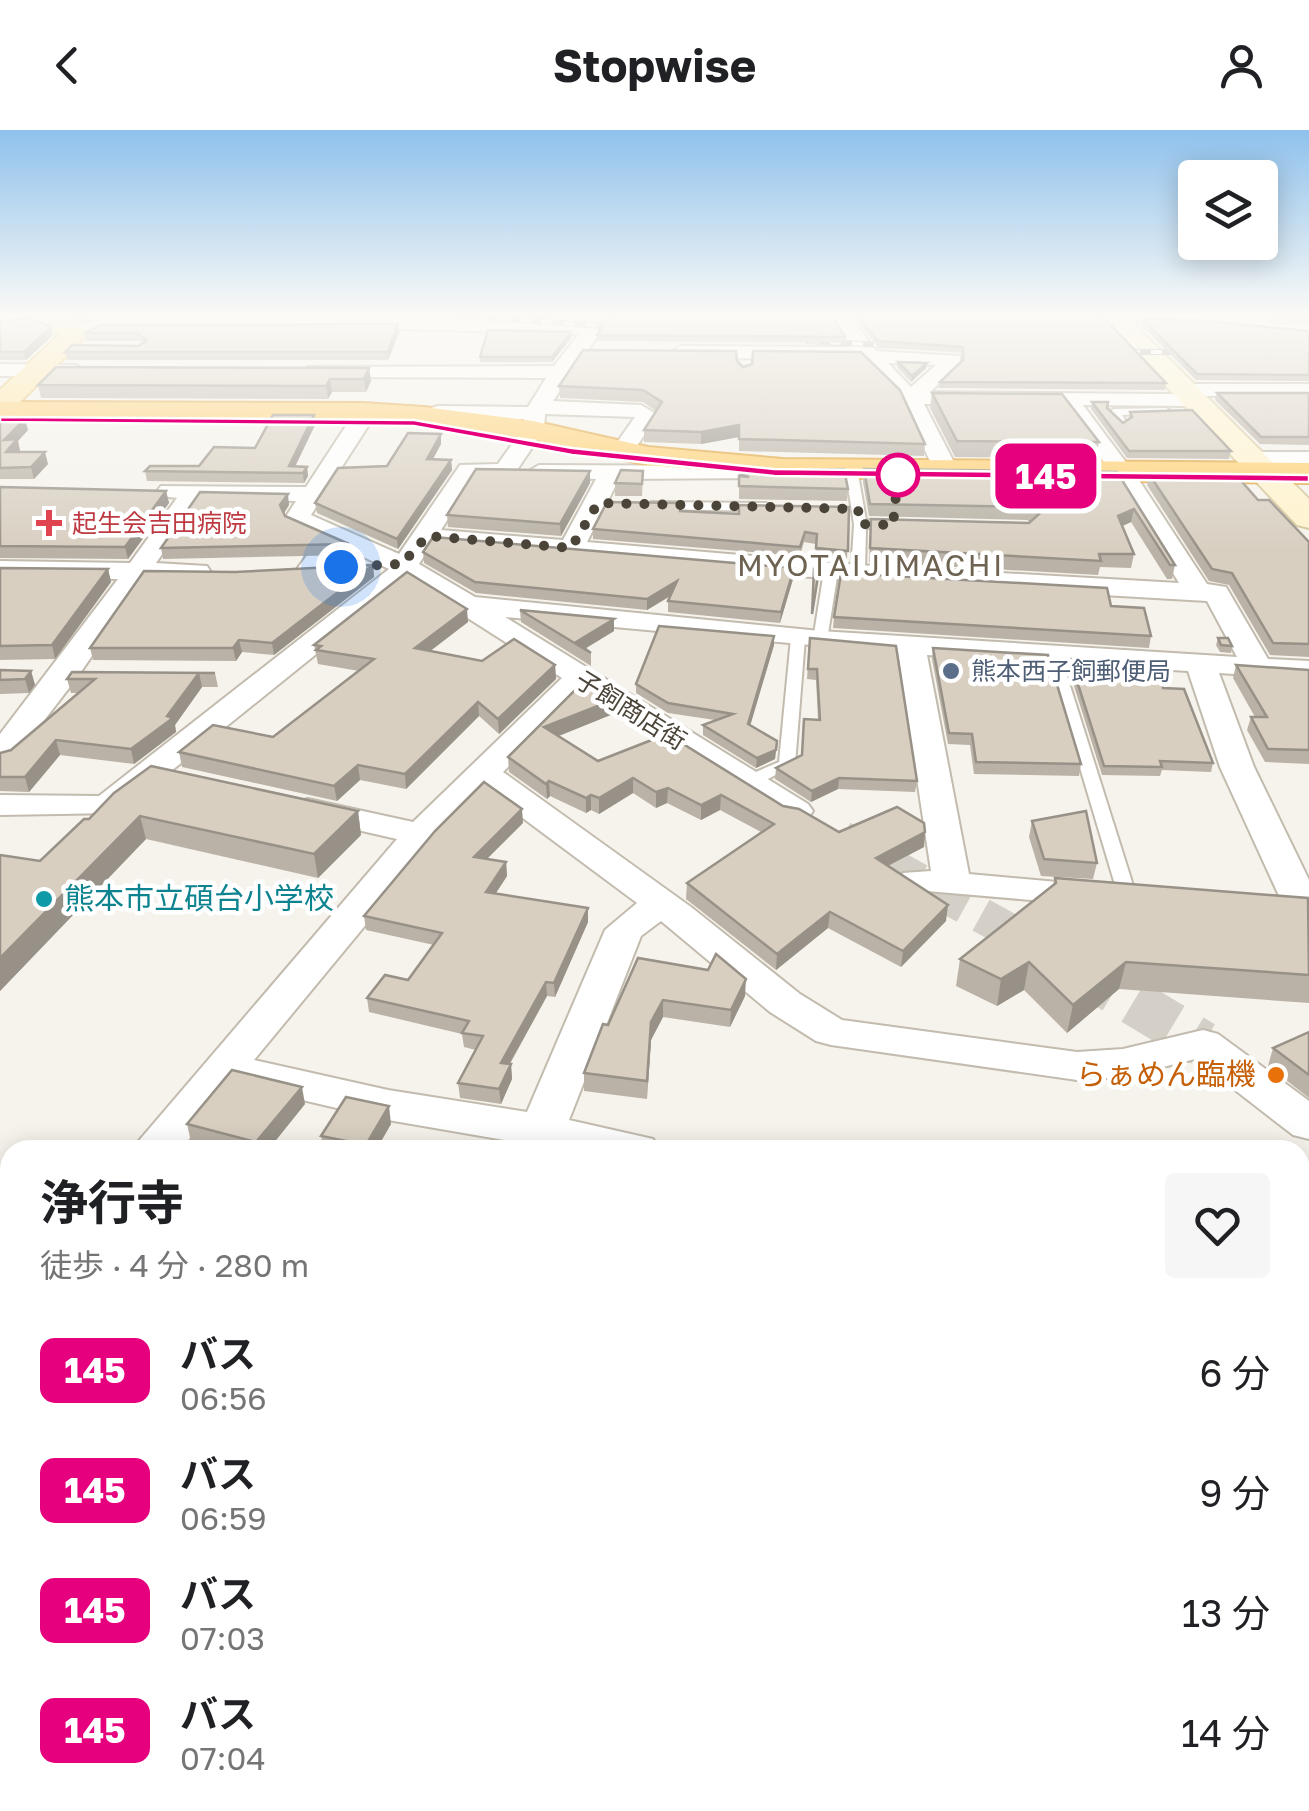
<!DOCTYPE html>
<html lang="ja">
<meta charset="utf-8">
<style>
body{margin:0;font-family:"Golos Text","Noto Sans JP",sans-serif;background:#f6f6f6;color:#202124;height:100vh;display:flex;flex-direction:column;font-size:38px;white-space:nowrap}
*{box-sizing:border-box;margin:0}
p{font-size:32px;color:#757577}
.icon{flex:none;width:55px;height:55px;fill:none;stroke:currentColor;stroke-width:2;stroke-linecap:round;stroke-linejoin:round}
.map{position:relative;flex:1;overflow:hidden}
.drawer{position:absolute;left:0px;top:1010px;width:1310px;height:672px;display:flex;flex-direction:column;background:#fff;border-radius:30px 30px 0 0;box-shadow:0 5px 25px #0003}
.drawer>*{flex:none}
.badge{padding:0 20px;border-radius:15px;font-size:35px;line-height:65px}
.buttons{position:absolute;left:1178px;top:30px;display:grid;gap:20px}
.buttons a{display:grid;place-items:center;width:100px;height:100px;border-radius:10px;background:#fff;box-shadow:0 5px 25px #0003;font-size:50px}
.you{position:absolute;width:50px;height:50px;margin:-25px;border:8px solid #fff;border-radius:50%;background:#1a73e8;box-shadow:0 0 0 15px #1a73e833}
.map>.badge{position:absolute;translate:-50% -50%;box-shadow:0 0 0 5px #fff}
.round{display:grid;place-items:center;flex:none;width:105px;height:105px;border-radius:10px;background:#f6f6f6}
.head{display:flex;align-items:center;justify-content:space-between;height:170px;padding:0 40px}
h1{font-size:48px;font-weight:700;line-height:75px}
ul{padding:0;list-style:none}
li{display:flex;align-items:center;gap:30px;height:120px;padding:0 40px}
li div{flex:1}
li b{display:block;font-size:38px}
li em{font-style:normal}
li .badge{min-width:110px;font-weight:700;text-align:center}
header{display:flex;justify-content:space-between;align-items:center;height:130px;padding:0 40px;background:#fff;font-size:45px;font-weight:700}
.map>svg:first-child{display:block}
</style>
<header><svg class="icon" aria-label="back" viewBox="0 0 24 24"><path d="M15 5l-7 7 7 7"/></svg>Stopwise<svg class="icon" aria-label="person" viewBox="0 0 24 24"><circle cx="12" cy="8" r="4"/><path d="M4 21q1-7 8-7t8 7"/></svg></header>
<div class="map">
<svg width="1309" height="1681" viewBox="0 0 1309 1681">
<rect width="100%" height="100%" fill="#f6f3ec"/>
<path fill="#a9d4f2" d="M0,1293L10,1297V1672H1000L1023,1681H0Z"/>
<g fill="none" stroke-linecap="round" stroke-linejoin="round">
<path stroke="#d4d0c8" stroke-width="35" stroke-dasharray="35 18" stroke-linecap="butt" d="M842,708L1080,840"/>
<path stroke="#d4d0c8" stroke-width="46" stroke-dasharray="46 22" stroke-linecap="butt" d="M1075,837L1203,914"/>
<defs>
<g id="lane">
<path d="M1166,278L1171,281L1170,283L1122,285L1127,293L1122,296L1109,282L1114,279Z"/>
<path d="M852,341L858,344L866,390L895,391L901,395L895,399L866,398L865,443L858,447L851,443L854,394L846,344Z"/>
<path d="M651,372L766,373L772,377L766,381L655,379L651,378Z"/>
<path d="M831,437L838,441L827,510L820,514L813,510L824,441Z"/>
<path d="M798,504L805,508L795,635L754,656H742V648L779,632L791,508Z"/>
<path d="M1054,523L1061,527L1137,768L1135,772H1121L1119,768L1047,527Z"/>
<path d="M1300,1470L1309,1473V1502L1300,1499Z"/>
<path d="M1300,1629L1309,1633V1667L1300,1663Z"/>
</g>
<g id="street">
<path d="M594,185H612L553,271L641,275L658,285L630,326H614L611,321L635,287L545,284L544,300L513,346L475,347L441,400L563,410L596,349L531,347L527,342L539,335L774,336L782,338L786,343L782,348L619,349L587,412L858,435L1179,453L1114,346L1062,275L924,274L958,340L946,347L934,340L902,270L862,229L681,228L671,222L681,216L851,217L831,185H849L876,221L960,226V234L930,262L1173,264L1174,256L1181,254H1309V266H1198L1197,274L1190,276L1083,275L1137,347L1207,454L1226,457L1268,529L1309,531V549L1219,543L1254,637L1309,750V791L1292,789L1286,781L1220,637L1188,541L927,525L969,744L1114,757L1120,765L1114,773L1101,776L903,759L898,751L903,743L931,741L898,523L505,487L808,674L813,681L808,688L796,691L784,688L583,561L503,642L691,777L800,864L842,890L1077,922L1123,919L1203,900L1218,904L1309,971V1009L1293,1005L1195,929L1123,947L1077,950L831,915L816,911L770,882L661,791L641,806L569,990L653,1009L660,1020H563L388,990L234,954L180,1020H131L397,709L296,686L291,679L296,672L308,669L413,692L562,548L408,450L119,683L0,685V665L99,666L389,439L340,416L319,445H301L297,439L320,408L285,388L296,371L200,369L156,433L207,436L211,442L207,448L145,449L76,549L12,632L0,635V604L118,449L0,447V431L130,433L177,368L161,366L157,361L161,356L306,357L353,285L361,284L372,290L311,385L399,424L460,335L498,334L522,300L524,289L417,290L413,286L417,282L438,276L528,277L546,248L314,247L307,245V237L554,236L579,204L400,199L102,200L75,204L66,199L69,195L102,190L408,189L587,193ZM888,233L936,235L911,257ZM432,414L858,451L1207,471L1237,527L820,501L475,467L419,434ZM485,660L637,773L605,800L527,982L388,960L254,930L434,712Z"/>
<path d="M1106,185H1261L1272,194L1309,195V205C1273,205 1244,196 1208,193C1177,190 1144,192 1113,192L1107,191Z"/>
<path d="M0,234L76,235L86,241L76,247L0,246Z"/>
<path d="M1250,322H1309V336L1242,334L1239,329Z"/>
<path d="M0,1041L10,1044V1078L0,1075Z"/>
</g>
<path id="secondary" d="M1099,185H1125L1309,369V398L1297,395Z"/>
<path id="primary" d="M22,185C46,185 72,184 90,202L10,282L0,285V260L60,204L25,190Z"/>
<path id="highway" d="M0,272L363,273L424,277L533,291L648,317L783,329L1309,333V353L783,347L648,335L533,309L424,295L363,291L0,290Z"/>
</defs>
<use href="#lane" stroke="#c2bbae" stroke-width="4"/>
<use href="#street" stroke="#c2bbae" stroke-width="4"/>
<use href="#secondary" stroke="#d6c79b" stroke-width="4"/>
<use href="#primary" stroke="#e6c16a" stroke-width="4"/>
<use href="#highway" stroke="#e0a43c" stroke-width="4"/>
<path stroke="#c4b79f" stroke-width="8" stroke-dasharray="6 6" stroke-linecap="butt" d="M0,1185L10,1187"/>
<use href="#lane" fill="#fff" fill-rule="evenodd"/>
<use href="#street" fill="#fff" fill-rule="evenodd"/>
<use href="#secondary" fill="#fff3cd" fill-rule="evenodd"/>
<use href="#primary" fill="#ffe39c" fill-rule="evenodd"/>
<use href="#highway" fill="#ffcf6e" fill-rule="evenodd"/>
<defs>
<g id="rail">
<path d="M454,185L628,198"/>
<path d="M808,211L903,216"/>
<path d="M1107,222H1197"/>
</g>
</defs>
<use href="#rail" stroke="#9a9a9a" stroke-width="6"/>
<use href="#rail" stroke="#fff" stroke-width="4" stroke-dasharray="11" stroke-linecap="butt"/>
</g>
<g fill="#bab2a6">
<path d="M61,185H406L102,186L79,190Z"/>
<path d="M493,185H590L585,189L493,187Z"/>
<path d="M852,185H1101L1166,253L1165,260L939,258L940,252L963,231V223L878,217Z"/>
<path d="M1266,185H1309V192L1273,190Z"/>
<path d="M1142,189L1309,201V251L1196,250L1141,195Z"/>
<path d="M0,191L51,197L53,205L26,230H0Z"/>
<path d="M84,203H399L388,230H67L65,222L138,216L142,214L140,211H86Z"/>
<path d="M597,205L845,207L844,213L597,211Z"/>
<path d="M571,208L552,232H480V227Z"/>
<path d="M737,231L743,237L925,314L924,326L739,321V307L701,314L644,312V300L656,281L643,272L560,268L559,256Z"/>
<path d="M898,232L926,238L911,252L897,237Z"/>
<path d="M369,238L371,251L366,262H332L328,269L41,268L38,255Z"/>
<path d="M932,263L1099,312L1096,328L955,327L930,278Z"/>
<path d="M1217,263H1309V315L1260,314L1215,270Z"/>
<path d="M1092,272L1107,278L1123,293L1129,289L1130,282L1231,321L1229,329L1127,328L1091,279Z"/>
<path d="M0,289L28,300L18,311L20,321L19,322L48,334L34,349H0Z"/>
<path d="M315,295L295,336L307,337L308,346L304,353L147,351L145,341L199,336L255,318Z"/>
<path d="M441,304V314L433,329L451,330L452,340L398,419L317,383L315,373L387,336Z"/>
<path d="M864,339L1117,342L1175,435L1172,449H1167L1131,392L1122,396L1134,424L1131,438L1100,437L1098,445L869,432L871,389L1030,392L1027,390L869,386L863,352Z"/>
<path d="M643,341L642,366H615V353Z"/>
<path d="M739,342L848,359L847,371L739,369Z"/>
<path d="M1149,344L1258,370L1309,412V527L1270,525L1229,455L1209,451L1147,355Z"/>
<path d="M590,353L561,406L448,397L447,385Z"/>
<path d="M0,357L166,361L169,373L128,429L0,428Z"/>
<path d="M681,373V381L739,384L849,377L847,430L815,428L816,414L804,412L800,426L593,409V399Z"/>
<path d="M289,375L284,383L285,386L349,414L350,425L163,429L161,418Z"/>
<path d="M423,422L793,449L780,493L668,482V471L671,466L647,480L476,463L424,433Z"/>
<path d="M373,435L374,447L274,525L242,522L236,531L93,530L90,518L235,442Z"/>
<path d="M0,438L108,439L111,452L55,529L0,530Z"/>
<path d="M1111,476L1151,506L1149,518L833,498L834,487Z"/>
<path d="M520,480L614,489V501L585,519L591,523V536L521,492Z"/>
<path d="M468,492L430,521L482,531L555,535L556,549L499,604L479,586L406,659L360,650L337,671L182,637L179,622L273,607L359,541L318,534L314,515Z"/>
<path d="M774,506V515L750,595L777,611L775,629L756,638L703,605V595L715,590L668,583L636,563V554Z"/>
<path d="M810,508L917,651L915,662L838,659L811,672L775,649L776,638L802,625L818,590L816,550L807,549Z"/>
<path d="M1218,508L1232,516L1231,523L1220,522L1216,515Z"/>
<path d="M933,518L1081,634L1079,646L974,644L970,615L948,614L932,529Z"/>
<path d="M1070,529L1163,558L1213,633L1211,642L1162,640L1160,646L1102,645L1068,537Z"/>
<path d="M1236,535L1309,540V634L1265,632L1247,600L1251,587H1255L1233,548Z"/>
<path d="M31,541L35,555L29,563L0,564V550Z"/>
<path d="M215,543L218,557H202L175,595L176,602L134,634L60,625L29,662L0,661V623L11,620L79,563H71L67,549Z"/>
<path d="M613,570V584L558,606L598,631L783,676L839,702H925L924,717L888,736L946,791L901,837L828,798L776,840L686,769L687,753L761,702L720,680L701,690L667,673L656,678L633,663L599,684L591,680L586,683L550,666L547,669L509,642L508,627Z"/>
<path d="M114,663L358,681L361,705L318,748L146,709L0,861V725L40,731L89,689Z"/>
<path d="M1032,691L1097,733L1093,749L1041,746L1029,707Z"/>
<path d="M523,693L486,729L506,732L507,746L496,763L588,792L555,867L547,866L510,934H511L512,949L501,974L460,968L458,953L476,920L464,917L462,904L369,882L367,868L408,850L434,815L366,800L364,786Z"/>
<path d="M1055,748L1309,769V873L1119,859L1067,903L1024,860L997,876L956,856L960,829L1053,755Z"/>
<path d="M638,828L745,866L730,897L663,887L651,910L647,969L584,961V943L608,895Z"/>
<path d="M1309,902V968L1268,936L1273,918Z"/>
<path d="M305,974L268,1020H221L191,1012L187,994Z"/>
<path d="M391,994L376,1020H324L321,1006Z"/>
<path d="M10,1054V1158L0,1156V1060L5,1061Z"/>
</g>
<g fill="#979187">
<path d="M78,185H102V186L79,190Z"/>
<path d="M398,194L399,203L388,230V222Z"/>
<path d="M51,197L53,205L26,230L24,222Z"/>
<path d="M571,202V208L552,232V227Z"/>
<path d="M927,233L926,238L911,252L912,246Z"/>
<path d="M369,238L371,251L366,262L364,249Z"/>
<path d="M330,249L332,262L328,269L326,256Z"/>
<path d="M314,285L315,295L292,343L289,336Z"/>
<path d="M25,289L28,300L18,311L20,321L9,334L4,310Z"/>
<path d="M739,295V307L701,314V302Z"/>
<path d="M441,304V314L428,338L427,329Z"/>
<path d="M45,322L48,334L34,349L31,337Z"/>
<path d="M451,330L452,340L398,419L397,409Z"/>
<path d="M307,337L308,346L304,353L303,343Z"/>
<path d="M590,341V353L561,406L560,394Z"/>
<path d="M166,361L169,373L128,429L125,417Z"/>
<path d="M288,364L289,375L282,386L280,375Z"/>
<path d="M1134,379L1131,392L1116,399L1118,386Z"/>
<path d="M373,435L374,447L274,525L272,513Z"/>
<path d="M794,438L793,449L780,493L781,482Z"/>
<path d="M108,439L111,452L55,529L52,515Z"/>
<path d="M677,451L676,462L647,480V469Z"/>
<path d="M467,479L468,492L416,532L415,518Z"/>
<path d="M614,489V501L584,519L576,512Z"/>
<path d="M774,506V515L748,603V594Z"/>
<path d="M239,510L242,522L236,531L233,518Z"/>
<path d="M555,535L556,549L499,604L498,589Z"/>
<path d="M31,541L35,555L29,563L25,549Z"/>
<path d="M199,543L202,557L175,595L176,602L134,634L131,619L167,586Z"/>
<path d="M613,570V584L544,612V597Z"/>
<path d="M478,572L479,586L406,659L405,644Z"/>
<path d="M56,610L60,625L29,662L25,647Z"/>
<path d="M776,620L775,629L756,638L757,628Z"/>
<path d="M358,635L360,650L337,671L334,656Z"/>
<path d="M633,648V663L599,684V668Z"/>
<path d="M839,648L838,659L811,672L812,661Z"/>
<path d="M549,651L550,666L547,669L546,654Z"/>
<path d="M668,658L667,673L656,678V662Z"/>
<path d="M591,665V680L586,683V668Z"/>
<path d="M721,665L720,680L701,690V675Z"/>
<path d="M522,679L523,693L475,741L474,727Z"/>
<path d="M358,681L361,705L318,748L314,724Z"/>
<path d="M140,686L146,709L0,861V828Z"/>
<path d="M925,702L924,717L874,743L876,728Z"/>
<path d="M506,732L507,746L488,775L486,762Z"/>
<path d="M948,775L946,791L901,837L903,821Z"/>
<path d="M588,778V792L555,867L554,853Z"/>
<path d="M830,782L828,798L776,840L777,824Z"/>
<path d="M1029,832L1024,860L997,876L1001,849Z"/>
<path d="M1126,832L1119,859L1067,903L1073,875Z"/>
<path d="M746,849L745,866L730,897L731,880Z"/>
<path d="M546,852L547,866L502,947L501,933Z"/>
<path d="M663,870V887L651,910L647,969L651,892Z"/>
<path d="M511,934L512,949L501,974L499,959Z"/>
<path d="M302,957L305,974L268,1020H257L256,1012Z"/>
<path d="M389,976L391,994L376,1020H367L366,1015Z"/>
</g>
<g fill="#d8cfc1" stroke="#979187" stroke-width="2.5">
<path d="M609,185H832L845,207L597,205Z"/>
<path d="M857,185H1101L1166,253L940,252L963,230V217L878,211Z"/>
<path d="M28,188L51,197L24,222H0V191Z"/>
<path d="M1142,189L1197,190L1309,201V245L1197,244Z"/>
<path d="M398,194L388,222H65L72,215L138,216L147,211L138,203H84L101,195Z"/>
<path d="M488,200L571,202L552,227H480Z"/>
<path d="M583,220L736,221L737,231L743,237L752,234L753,221L861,222L900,260L925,314L739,309V295L701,302L644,300L662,272L643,260L559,256Z"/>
<path d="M898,232L927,233L912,246Z"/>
<path d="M56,237L369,238L364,249H330L326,256L38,255Z"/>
<path d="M932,263L1062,264L1099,312L957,311Z"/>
<path d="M1217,263H1309V307H1261Z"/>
<path d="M1092,272H1108L1107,278L1123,293L1132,287L1130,282L1192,280L1231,321H1129Z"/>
<path d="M273,285H314L289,336L307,337L303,343L145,341L150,336H199L214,317L255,318Z"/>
<path d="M0,289H25L4,310L17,309L6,322H45L31,337L0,338Z"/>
<path d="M408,303L441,304L427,329L451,330L397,409L315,373L338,338L387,336Z"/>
<path d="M476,339L590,341L560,394L447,385Z"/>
<path d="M844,339L848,359L739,356V346L749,347L739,342Z"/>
<path d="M864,339L1117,342L1175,435H1170L1134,379L1118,386L1134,424H1099L1101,431L870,418L871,389L1029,393L1039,384L1029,377L870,374Z"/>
<path d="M621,340L643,341L642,354L615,353Z"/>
<path d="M1149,344L1236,345L1258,370H1269L1309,412V514L1273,513L1232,443L1212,439Z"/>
<path d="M0,357L166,361L125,417L0,416Z"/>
<path d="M200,362L288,364L280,375L285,386L349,414L161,418Z"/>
<path d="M607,372L681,373L680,381L739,384V375L849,377L848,421L816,418L817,404L805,402L800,417L593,399Z"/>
<path d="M433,407L794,438L781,482L668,471L677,451L647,469L475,452L423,422Z"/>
<path d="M373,435L272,513L239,510L233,518H90L144,441L235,442Z"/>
<path d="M0,438L108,439L52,515L0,516Z"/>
<path d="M814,439L819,440L812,484Z"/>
<path d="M407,442L467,479L415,518L482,531L514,509L555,535L498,589L478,572L405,644L358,635L334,656L179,622L213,595L273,607L374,529L316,520L321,516L314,515Z"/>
<path d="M841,443L1107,458L1111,476L1144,478L1151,506L834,487Z"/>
<path d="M520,480L614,489L576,512L591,523Z"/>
<path d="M659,496L774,506L748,594L777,611L776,620L757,628L703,595L733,584L668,573L636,554Z"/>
<path d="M810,508L896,516L917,651L839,648L812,661L776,638L802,625L804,589L820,590L817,539H808Z"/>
<path d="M1218,508H1228L1232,516L1221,515Z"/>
<path d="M933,518L1048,525L1081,634L976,632L972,604L949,603Z"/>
<path d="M1070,529L1157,534L1163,558L1184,559L1213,633L1160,631L1162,637L1104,636Z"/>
<path d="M1236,535L1309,540V620L1268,619L1251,587H1267Z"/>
<path d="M0,540L31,541L25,549L0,550Z"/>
<path d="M72,542L215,543H199L167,586L173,588L131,619L56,610L25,647H0V623L11,620L95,549H67Z"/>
<path d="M583,552L613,570L544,597L598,631L667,604L783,676L799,679L839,702L897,677L924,693L925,702L876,728L948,775L903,821L830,782L777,824L687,753L774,694L721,665L701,675L668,658L656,662L633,648L599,668L591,665L586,668L549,651L546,654L508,627Z"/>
<path d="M151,636L358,681L314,724L140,686L0,828V725L40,731L84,689H89L114,663Z"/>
<path d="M484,652L522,679L474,727L506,732L486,762L588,778L554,853L546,852L501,933L511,934L499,959L458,953L483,906L462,903L469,891L367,868L385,845L408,850L442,803L364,786L435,701Z"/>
<path d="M1086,681L1097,733L1044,729L1032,691Z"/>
<path d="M1055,748L1308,768L1309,845L1126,832L1073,875L1029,832L1001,849L960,829L1056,753Z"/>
<path d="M716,824L746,849L731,880L663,870L651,892L647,951L584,943L603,894L608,895L638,828L708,840Z"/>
<path d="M1309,902V945L1273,918Z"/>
<path d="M232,940L302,957L256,1012L187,994Z"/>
<path d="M346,967L389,976L366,1015L321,1006Z"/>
<path d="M7,1053L10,1054V1140L0,1137V1060L5,1061Z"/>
</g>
<linearGradient id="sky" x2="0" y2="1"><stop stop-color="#8fc1ec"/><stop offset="0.44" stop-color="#fbfaf6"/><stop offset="1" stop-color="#fbfaf6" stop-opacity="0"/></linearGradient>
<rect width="1309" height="420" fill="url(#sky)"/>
<path fill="#e6007e" stroke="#fff" stroke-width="2.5" d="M0,287L414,290L572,318L774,339L1309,345V352L774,346L572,325L414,296L0,292Z"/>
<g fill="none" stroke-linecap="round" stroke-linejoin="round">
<path stroke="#4b4439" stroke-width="10" stroke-dasharray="0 18" d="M341,437L402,434L427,406L571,418L598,373L858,379L860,394L893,395L898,345"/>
</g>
<circle fill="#fff" stroke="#e6007e" stroke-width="5" cx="898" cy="345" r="20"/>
<path fill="#e0444e" stroke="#fff" stroke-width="4" d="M44 378h10v10h10v10h-10v10h-10v-10h-10v-10h10z"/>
<circle fill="#5c6f8a" stroke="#fff" stroke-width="4" cx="951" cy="541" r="10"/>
<circle fill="#0f9aa8" stroke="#fff" stroke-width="4" cx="44" cy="769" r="10"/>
<circle fill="#e8710a" stroke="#fff" stroke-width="4" cx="1276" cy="945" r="10"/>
<g text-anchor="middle" stroke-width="9" stroke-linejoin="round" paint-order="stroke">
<g font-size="25" fill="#be3a42" stroke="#fff" text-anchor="start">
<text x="72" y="402">起生会吉田病院</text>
</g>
<g font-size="25" fill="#4e5e75" stroke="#fff" text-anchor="start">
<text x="971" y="550">熊本西子飼郵便局</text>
</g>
<g font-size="25" fill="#4b4439" stroke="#fff">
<text transform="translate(631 580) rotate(32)" y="9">子飼商店街</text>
</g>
<g font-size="30" letter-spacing="2.5" fill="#6e6250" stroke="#fff">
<text x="871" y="446">MYOTAIJIMACHI</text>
</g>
<g font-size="30" fill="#0d838f" stroke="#fff" text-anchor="start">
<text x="64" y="779">熊本市立碩台小学校</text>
</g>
<g font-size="30" fill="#c56008" stroke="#fff" text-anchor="end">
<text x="1256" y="955">らぁめん臨機</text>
</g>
</g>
</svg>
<div class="buttons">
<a><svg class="icon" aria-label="layers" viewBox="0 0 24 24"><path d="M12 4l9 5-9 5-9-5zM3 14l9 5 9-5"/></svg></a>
</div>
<div class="you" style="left:341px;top:437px"></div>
<b class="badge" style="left:1046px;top:346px;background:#e6007e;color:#fff">145</b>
<section class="drawer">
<div class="head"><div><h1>浄行寺</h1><p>徒歩 · 4 分 · 280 m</p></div><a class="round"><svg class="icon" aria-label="heart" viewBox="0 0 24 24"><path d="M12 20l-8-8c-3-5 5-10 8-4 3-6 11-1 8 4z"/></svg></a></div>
<ul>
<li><span class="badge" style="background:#e6007e;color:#fff">145</span><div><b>バス</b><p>06:56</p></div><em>6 分</em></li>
<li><span class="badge" style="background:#e6007e;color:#fff">145</span><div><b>バス</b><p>06:59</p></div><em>9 分</em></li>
<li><span class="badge" style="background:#e6007e;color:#fff">145</span><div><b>バス</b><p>07:03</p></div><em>13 分</em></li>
<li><span class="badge" style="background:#e6007e;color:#fff">145</span><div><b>バス</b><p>07:04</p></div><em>14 分</em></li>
</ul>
</section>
</div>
